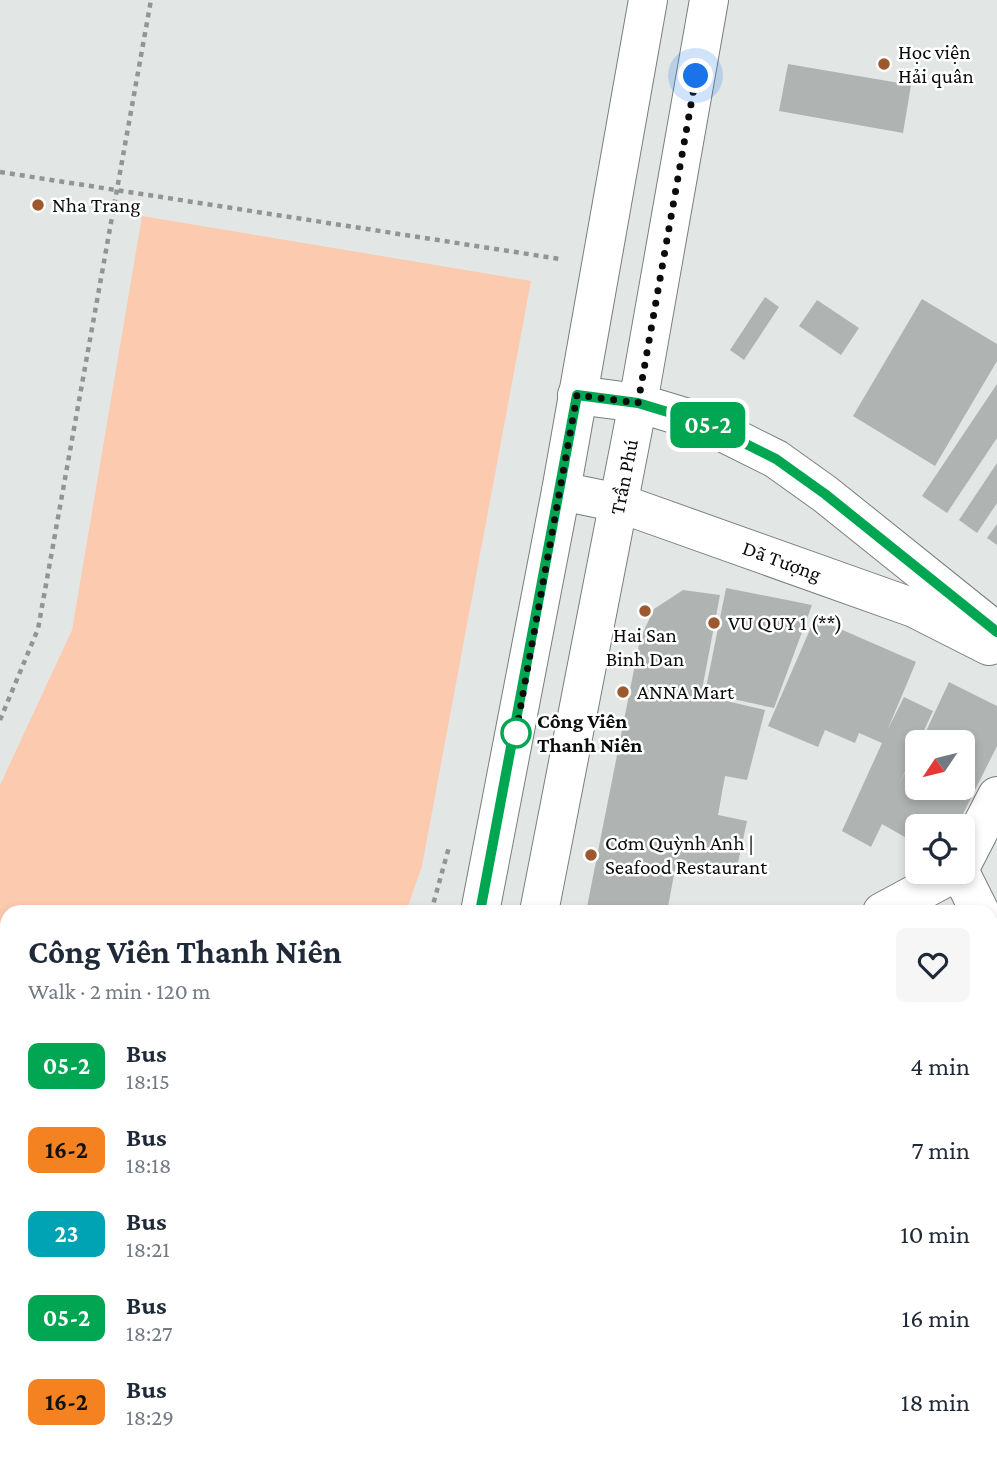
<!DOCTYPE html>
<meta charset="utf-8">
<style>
body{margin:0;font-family:"Crimson Pro",serif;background:#f6f6f7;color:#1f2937;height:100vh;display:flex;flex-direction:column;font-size:26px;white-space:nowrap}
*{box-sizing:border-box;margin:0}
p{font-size:23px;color:#747a83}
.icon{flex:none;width:38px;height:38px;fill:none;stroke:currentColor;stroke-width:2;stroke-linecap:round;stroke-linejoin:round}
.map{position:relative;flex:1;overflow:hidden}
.sheet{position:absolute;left:0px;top:905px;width:998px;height:555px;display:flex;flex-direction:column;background:#fff;border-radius:21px 21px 0 0;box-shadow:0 4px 10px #0003}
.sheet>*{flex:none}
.badge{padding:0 14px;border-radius:10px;font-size:24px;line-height:46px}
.needle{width:46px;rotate:235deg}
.tools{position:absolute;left:905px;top:730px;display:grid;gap:14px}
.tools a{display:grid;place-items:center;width:70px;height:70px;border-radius:10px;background:#fff;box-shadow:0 4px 10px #0003;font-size:35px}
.you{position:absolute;width:35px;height:35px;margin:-18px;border:5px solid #fff;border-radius:50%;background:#1a73e8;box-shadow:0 0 0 10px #1a73e833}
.map>.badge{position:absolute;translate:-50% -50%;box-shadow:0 0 0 4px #fff}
.round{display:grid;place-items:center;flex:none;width:74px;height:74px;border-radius:10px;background:#f6f6f7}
.summary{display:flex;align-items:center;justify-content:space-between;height:119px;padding:0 28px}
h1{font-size:33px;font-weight:700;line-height:52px}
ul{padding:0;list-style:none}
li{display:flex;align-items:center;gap:21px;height:84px;padding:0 28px}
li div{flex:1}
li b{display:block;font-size:26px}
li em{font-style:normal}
li .badge{min-width:77px;font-weight:700;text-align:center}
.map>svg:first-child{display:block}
</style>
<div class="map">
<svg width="997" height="1458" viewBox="0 0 997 1458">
<rect width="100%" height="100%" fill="#e2e7e6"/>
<path fill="#fccaaf" d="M142,216L531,281L422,866L406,912H7V1082L0,1079V785L72,630Z"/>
<g fill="#afb4b3">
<path d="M788,64L911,85L903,133L779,111Z"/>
<path d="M765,297L779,307L744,360L730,350Z"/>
<path d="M922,299L997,344V361L935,466L853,416Z"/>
<path d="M817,300L859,328L841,355L799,326Z"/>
<path d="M997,384V438L947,513L922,496Z"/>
<path d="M997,463V503L977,533L959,520Z"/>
<path d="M997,524V545L987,538Z"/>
<path d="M726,588L812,605L774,708L705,693Z"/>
<path d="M683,590L720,595L701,695L765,710L747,780L725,776L718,815L747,821L735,877L676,864L667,912H586L640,639L654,609Z"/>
<path d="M815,618L916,662L887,731L904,697L933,711L899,785L917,749V788H962V742H921L949,682L997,706V746L957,826H917V844L882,824L871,847L842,831L882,743L859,733L855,743L825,730L818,747L768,726Z"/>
<path d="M923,1452H973L976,1458H926Z"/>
</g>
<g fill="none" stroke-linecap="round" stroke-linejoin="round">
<defs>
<g id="service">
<path d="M990,1021L997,1017"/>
<path d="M420,1458L431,1452"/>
</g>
<g id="minor">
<path d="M962,864L997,796"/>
<path d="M960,872L980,912"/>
<path d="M882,912L956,872"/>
<path d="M990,932L997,945"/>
<path d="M990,1191L997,1187"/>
</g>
<g id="tertiary">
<path d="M577,395L638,403L704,423L776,459L825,494L997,632"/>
<path d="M561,491L619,503L914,608L989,646"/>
</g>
<g id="secondary">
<path d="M480,912L561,491L648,0"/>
<path d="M539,912L638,403L709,0"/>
<path d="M290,1458L293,1452"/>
<path d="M367,1458L368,1452"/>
</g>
<path id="primary" d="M397,1452L398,1458"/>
</defs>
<use href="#service" stroke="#797e7d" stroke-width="26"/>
<use href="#minor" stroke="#797e7d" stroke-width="40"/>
<use href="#tertiary" stroke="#797e7d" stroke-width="40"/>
<use href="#secondary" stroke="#797e7d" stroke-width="40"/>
<use href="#primary" stroke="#797e7d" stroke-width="40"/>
<g stroke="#929595" stroke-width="4.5" stroke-dasharray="5 5" stroke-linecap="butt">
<path d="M0,172L560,259"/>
<path d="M0,720L38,629L151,0"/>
<path d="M431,912L449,847"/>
</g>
<use href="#service" stroke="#fff" stroke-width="24"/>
<use href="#minor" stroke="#fff" stroke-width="38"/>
<use href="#tertiary" stroke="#fff" stroke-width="38"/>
<use href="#secondary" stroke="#fff" stroke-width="38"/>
<use href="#primary" stroke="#fff" stroke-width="38"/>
</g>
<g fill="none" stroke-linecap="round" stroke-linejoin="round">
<defs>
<path id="line" d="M480,912L577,395L638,403L704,423L776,459L825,494L997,632"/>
</defs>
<use href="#line" stroke="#fff" stroke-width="16"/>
<use href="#line" stroke="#00a651" stroke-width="10"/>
<path stroke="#0b0c0c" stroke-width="7" stroke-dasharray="0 12.6" d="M516,733L515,738L577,395L638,403L696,76"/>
</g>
<g fill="#9d582d" stroke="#fff" stroke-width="2.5">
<circle cx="884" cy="64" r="7"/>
<circle cx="38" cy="205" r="7"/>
<circle cx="645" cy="611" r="7"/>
<circle cx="714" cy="623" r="7"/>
<circle cx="623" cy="692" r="7"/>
<circle cx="591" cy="855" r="7"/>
</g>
<circle fill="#fff" stroke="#00a651" stroke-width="3.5" cx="516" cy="733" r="14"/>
<g text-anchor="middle" stroke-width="5" stroke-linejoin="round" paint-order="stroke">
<g font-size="21" fill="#0b0c0c" stroke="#fff" text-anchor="start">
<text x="898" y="59">Học viện<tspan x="898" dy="24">Hải quân</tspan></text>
<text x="52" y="212">Nha Trang</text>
<text x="728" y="630">VU QUY 1 (**)</text>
<text x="645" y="642" text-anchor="middle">Hai San<tspan x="645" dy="24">Binh Dan</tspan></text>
<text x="637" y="699">ANNA Mart</text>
<text x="605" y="850">Cơm Quỳnh Anh |<tspan x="605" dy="24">Seafood Restaurant</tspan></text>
</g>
<g font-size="21" fill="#0b0c0c" stroke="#fff">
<text transform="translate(624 477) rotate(-79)" y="7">Trần Phú</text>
<text transform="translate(782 561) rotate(20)" y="7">Dã Tượng</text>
</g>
<g font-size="21" font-weight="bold" fill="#0b0c0c" stroke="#fff" text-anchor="start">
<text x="537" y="728">Công Viên<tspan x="537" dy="24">Thanh Niên</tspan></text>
</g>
</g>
</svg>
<div class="tools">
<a><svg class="needle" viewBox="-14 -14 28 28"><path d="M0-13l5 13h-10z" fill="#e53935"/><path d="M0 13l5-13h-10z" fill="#747a83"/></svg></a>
<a><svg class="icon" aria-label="locate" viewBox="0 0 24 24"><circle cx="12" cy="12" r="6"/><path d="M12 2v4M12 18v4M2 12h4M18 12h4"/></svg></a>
</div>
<div class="you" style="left:696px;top:76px"></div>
<b class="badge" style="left:708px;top:425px;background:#00a651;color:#fff">05-2</b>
<section class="sheet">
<div class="summary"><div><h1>Công Viên Thanh Niên</h1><p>Walk · 2 min · 120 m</p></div><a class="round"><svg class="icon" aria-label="heart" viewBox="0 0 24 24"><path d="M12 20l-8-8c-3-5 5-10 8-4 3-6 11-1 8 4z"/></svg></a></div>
<ul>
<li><span class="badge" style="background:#00a651;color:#fff">05-2</span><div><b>Bus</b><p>18:15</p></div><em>4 min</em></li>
<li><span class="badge" style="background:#f58220;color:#111">16-2</span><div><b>Bus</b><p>18:18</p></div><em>7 min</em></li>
<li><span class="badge" style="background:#00a3b4;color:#fff">23</span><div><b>Bus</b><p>18:21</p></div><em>10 min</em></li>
<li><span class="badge" style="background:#00a651;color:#fff">05-2</span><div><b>Bus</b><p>18:27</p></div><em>16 min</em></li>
<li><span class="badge" style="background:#f58220;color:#111">16-2</span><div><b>Bus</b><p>18:29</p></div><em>18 min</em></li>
</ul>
</section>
</div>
